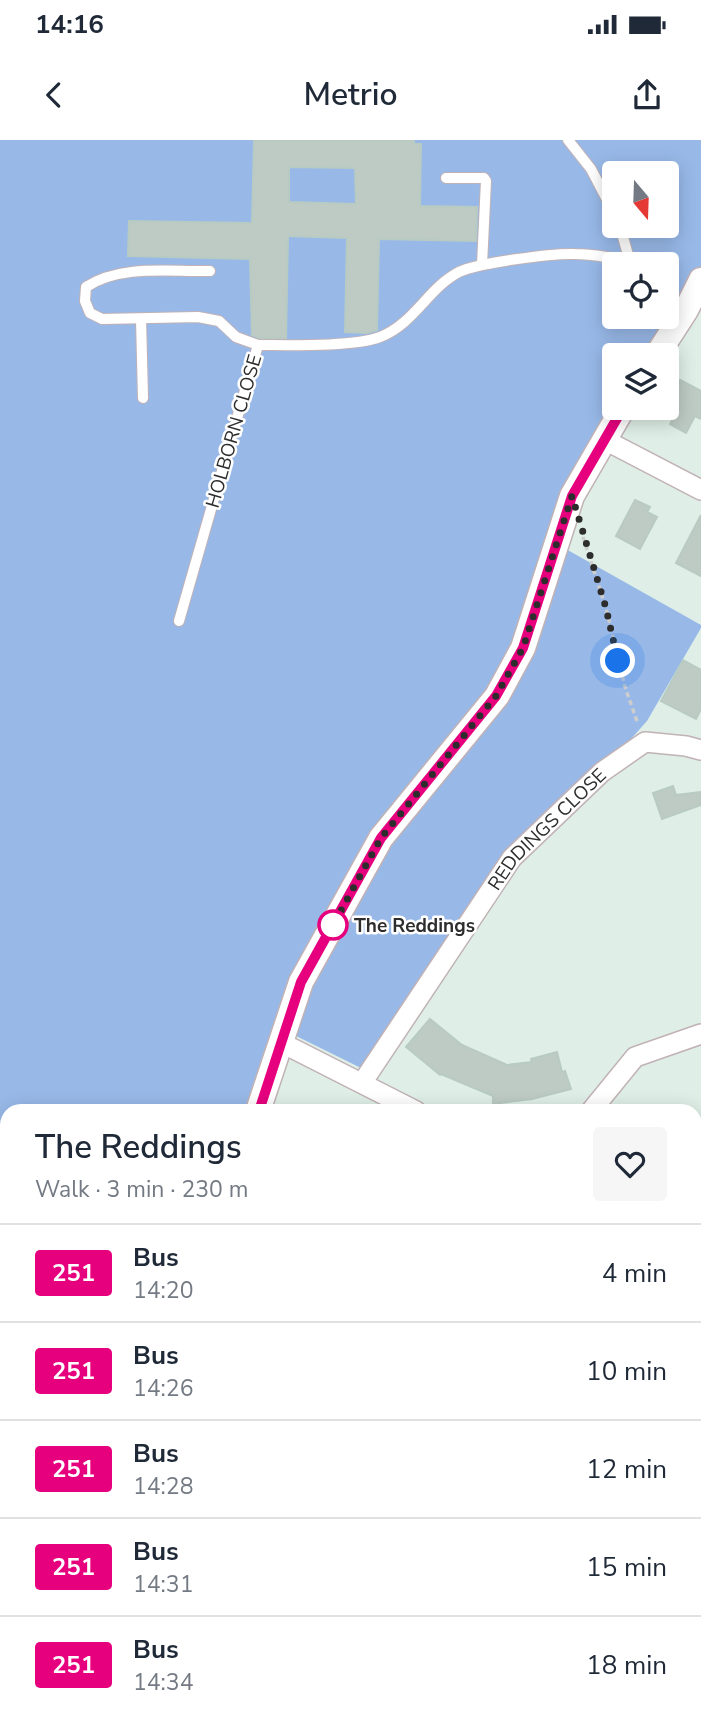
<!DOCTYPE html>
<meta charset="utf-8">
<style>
body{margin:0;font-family:"Nunito Sans",sans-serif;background:#f6f6f7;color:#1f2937;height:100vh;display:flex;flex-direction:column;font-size:26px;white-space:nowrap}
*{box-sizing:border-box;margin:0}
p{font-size:23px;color:#747a83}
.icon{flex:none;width:38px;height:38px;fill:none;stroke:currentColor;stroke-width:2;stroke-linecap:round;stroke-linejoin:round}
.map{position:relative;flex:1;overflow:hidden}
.panel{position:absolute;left:0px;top:964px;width:702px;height:625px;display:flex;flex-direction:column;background:#fff;border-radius:21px 21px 0 0;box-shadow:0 4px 18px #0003}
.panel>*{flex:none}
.badge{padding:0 14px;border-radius:5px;font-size:24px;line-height:46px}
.needle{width:46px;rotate:161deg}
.buttons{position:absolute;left:602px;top:21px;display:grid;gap:14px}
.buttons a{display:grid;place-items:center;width:77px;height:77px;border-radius:7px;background:#fff;box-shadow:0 4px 18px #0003;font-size:35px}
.you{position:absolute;width:35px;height:35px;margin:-18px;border:5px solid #fff;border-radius:50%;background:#1a73e8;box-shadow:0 0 0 10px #1a73e833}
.map>.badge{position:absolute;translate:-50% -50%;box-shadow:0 0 0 4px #fff}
.round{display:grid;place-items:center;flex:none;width:74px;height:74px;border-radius:7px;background:#f6f6f7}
.headline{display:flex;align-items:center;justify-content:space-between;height:119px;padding:0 35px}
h1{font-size:33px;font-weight:600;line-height:52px}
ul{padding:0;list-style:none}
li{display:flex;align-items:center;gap:21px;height:98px;padding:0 35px;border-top:2px solid #e0e1e3}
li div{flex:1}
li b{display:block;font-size:26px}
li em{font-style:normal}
li .badge{min-width:77px;font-weight:700;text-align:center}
.status{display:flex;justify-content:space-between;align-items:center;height:49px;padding:0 35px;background:#fff;direction:ltr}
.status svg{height:19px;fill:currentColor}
header{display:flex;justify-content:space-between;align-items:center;height:91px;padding:0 35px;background:#fff;font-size:32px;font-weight:600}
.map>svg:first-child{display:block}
</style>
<div class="status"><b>14:16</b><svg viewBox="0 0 49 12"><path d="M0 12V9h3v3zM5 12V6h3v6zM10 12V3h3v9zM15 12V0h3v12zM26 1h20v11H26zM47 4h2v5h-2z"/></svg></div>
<header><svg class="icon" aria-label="back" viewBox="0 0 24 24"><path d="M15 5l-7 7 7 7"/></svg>Metrio<svg class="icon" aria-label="share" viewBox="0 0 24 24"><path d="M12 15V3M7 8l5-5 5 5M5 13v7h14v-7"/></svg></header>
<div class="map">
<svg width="701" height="1588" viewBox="0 0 701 1588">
<rect width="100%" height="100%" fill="#dfefe7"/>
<g fill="#98b9e8" fill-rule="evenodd">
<path d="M0,0H701V140L657,215H614V268L557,404L701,485V488L647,581L606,627L510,721L361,928L286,891L258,971H7V1213L0,1208ZM614,33H667V86H614ZM614,124H667V177H614Z"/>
<path d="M7,1313V1372L0,1376V1318Z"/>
<path d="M530,1582H620L618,1588H542Z"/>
</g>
<g fill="#becbc4" stroke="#b8cbc3" stroke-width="2" fill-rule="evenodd">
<path d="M254,0H414V4H421L420,66L477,67L476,101L379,99L377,190L367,193L345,192L347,98L288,96L286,198H259L252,195L250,119L128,116L129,81L252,83ZM289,27L355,28L356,64L289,62Z"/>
<path d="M680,240L701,251V279L695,276L686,293L670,284L675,275L664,270Z"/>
<path d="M635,360L650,367L647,372L657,377L640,409L616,396Z"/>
<path d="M701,375V436L676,423Z"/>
<path d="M683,520L701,530V569L696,579L661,561Z"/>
<path d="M673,646L676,655L701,652V665L662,679L653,653Z"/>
<path d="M430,879L462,905L507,925L532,922L531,919L557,912L562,932L565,931L571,949L532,959L493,964V956L441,934L440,935L406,907Z"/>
</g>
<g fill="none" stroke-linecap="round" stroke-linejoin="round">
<defs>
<g id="service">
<path d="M568,0L591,29L614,73"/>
<path d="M446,38H484L486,41L482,125"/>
<path d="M620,86L630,122"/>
<path d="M210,131C170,132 121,124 86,147L85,161L90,173L102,179L198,177L219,181L236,197L258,205"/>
<path d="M667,154L685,169"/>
<path d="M141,179L143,258"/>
<path d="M179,481L258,205C288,205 354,207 380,197C414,184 428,148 459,132C477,123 553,113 575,114C589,114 621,118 633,124"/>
</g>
<g id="minor">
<path d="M603,299L701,350"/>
<path d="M282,903L416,971"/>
<path id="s1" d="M362,943L512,718L602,632L645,602L686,606L701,610"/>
<path d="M591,971L635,917L701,894"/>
<path d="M695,1119L701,1120"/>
<path d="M218,1582L232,1588"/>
</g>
<g id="tertiary">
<path d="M657,215L686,170L701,140"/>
<path d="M258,971L301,842L381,698L497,556L523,508L572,356L623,268"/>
<path d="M64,1588L67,1582"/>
</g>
</defs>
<use href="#service" stroke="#c1b2b6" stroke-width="12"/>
<use href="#minor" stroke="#c1b2b6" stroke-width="22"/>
<use href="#tertiary" stroke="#c1b2b6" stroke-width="27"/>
<g stroke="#cdcdcd" stroke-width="3.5" stroke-dasharray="5 3.5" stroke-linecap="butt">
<path d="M583,397L606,468L625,547L638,584"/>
<path d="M695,1374L701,1372"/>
<path d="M0,1379L7,1375"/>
<path d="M0,1449L7,1459"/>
<path d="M0,1479L7,1480"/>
<path d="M0,1515L7,1492"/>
</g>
<use href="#service" stroke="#fff" stroke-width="10"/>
<use href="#minor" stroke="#fff" stroke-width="19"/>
<use href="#tertiary" stroke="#fff" stroke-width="24"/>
</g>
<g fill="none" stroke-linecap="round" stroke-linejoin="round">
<defs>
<path id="line" d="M259,971L301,842L381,698L496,556L523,508L572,356L623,268"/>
</defs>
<use href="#line" stroke="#fff" stroke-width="16"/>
<use href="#line" stroke="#e6007e" stroke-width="10"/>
<path stroke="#2d2d2d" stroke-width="7" stroke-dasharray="0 12.6" d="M333,785L328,794L381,698L496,556L523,508L572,356L606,468L618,521"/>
</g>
<circle fill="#fff" stroke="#e6007e" stroke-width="3.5" cx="333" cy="785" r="14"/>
<g text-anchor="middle" stroke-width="5" stroke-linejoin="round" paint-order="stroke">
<g font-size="19" fill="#2d2d2d" stroke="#fff">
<text transform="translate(233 291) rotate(-74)" y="7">HOLBORN CLOSE</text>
<text dy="7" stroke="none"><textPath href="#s1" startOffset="315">REDDINGS CLOSE</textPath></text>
</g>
<g font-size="19" font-weight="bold" fill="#2d2d2d" stroke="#fff" text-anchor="start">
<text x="354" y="792">The Reddings</text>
</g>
</g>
</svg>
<div class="buttons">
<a><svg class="needle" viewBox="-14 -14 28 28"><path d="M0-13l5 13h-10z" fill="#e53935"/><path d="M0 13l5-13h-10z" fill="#747a83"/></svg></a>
<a><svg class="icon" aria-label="locate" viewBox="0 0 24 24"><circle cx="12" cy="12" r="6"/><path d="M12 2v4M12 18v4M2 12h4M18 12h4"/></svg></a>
<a><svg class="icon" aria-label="layers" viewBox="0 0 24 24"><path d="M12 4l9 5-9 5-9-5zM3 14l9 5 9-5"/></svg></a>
</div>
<div class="you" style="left:618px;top:521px"></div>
<section class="panel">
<div class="headline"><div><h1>The Reddings</h1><p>Walk · 3 min · 230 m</p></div><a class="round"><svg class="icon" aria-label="heart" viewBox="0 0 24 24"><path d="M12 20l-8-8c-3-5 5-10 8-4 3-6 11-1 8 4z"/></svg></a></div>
<ul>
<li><span class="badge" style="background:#e6007e;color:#fff">251</span><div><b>Bus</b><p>14:20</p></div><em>4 min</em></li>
<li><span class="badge" style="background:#e6007e;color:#fff">251</span><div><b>Bus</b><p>14:26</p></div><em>10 min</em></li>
<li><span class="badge" style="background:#e6007e;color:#fff">251</span><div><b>Bus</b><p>14:28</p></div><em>12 min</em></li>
<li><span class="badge" style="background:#e6007e;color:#fff">251</span><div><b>Bus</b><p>14:31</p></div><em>15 min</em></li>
<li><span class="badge" style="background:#e6007e;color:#fff">251</span><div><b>Bus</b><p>14:34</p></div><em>18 min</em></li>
</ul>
</section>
</div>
